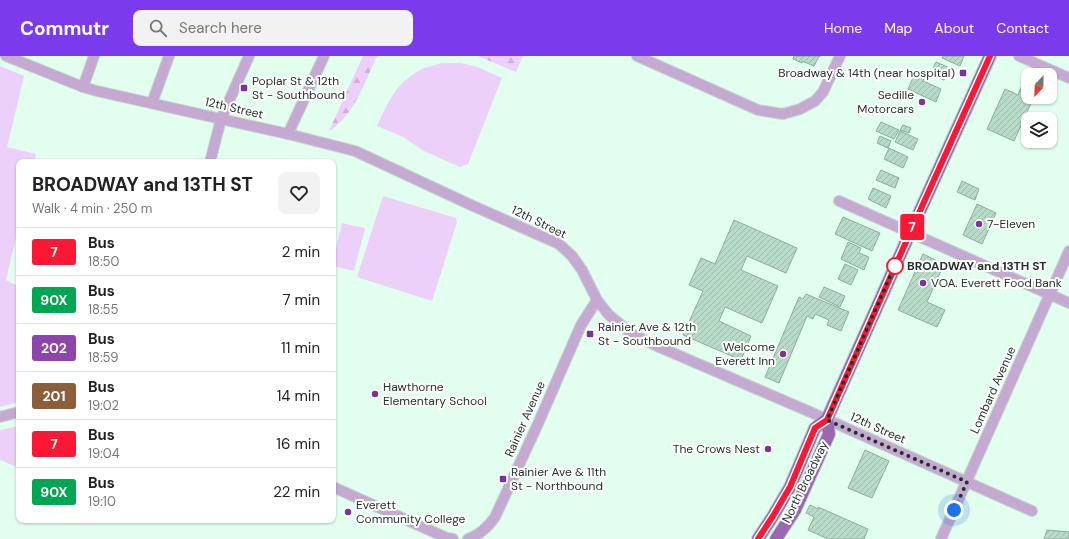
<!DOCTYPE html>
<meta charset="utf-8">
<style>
body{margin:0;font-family:"DM Sans",sans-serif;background:#f2f2f2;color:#222;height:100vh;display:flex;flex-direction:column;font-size:15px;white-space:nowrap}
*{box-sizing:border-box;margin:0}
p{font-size:13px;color:#767676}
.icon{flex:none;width:22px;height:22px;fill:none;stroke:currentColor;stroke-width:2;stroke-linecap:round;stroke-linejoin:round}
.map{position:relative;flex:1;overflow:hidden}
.details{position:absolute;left:16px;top:103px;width:320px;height:364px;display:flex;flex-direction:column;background:#fff;border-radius:8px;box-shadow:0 1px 3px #0004}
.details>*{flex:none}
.badge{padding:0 8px;border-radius:3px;font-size:14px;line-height:26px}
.needle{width:26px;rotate:203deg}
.fabs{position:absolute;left:1021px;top:12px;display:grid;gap:8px}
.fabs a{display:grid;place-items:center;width:36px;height:36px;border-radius:8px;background:#fff;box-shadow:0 1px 3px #0004;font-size:20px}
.you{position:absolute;width:20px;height:20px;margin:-10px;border:3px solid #fff;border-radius:50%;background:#1a73e8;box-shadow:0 0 0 6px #1a73e833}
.map>.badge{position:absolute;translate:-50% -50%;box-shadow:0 0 0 2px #fff}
.round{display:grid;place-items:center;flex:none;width:42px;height:42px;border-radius:8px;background:#f2f2f2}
.summary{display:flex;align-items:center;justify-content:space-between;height:68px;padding:0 16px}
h1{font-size:19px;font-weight:700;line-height:30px}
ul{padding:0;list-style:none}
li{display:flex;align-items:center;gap:12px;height:48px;padding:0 16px;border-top:1px solid #e0e0e0}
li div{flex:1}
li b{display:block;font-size:15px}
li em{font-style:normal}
li .badge{min-width:44px;font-weight:700;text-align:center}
header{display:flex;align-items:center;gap:24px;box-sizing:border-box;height:56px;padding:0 20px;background:#7c3aed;color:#fff}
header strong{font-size:19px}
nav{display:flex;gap:22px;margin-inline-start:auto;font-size:14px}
.search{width:280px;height:36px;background:#f2f2f2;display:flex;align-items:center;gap:10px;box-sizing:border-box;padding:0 14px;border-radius:8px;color:#767676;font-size:15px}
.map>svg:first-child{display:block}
</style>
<header>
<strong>Commutr</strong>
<div class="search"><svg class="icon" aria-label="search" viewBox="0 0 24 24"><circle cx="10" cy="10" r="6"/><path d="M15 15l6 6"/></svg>Search here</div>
<nav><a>Home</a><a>Map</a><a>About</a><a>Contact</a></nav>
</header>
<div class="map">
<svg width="1069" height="483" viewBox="0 0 1069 483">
<defs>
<pattern id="forest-firs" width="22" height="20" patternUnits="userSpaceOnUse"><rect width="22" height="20" fill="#edd0f9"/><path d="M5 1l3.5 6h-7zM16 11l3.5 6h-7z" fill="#cbb3d6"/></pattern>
<pattern id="building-hatch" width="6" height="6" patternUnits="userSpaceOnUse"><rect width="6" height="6" fill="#b8dbc7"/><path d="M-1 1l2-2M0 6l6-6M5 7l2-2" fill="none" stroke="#9ebcab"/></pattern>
</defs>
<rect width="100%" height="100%" fill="#e2feee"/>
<g fill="#edd0f9">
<path d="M442,7H461L477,11L502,22L468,108L460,111L424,95L403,81L377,70C389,44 397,25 424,12C430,10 436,9 442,7Z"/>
<path d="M0,10L24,20L7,91L36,98L34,106H19V169L6,224L19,231V346L0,351Z"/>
<path d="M383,140L456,162L457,166L432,245L357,221Z"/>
<path d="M342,167L365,172L354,215L333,210V205Z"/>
<path d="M19,370V412L0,404V374Z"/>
</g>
<g fill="url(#forest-firs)">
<path d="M363,0H378L376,2C365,26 353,61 329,75Z"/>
<path d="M478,0H523L516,16Z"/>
</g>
<g fill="url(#building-hatch)" stroke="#8cad9b">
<path d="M794,0H820V1L819,0L814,10L802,5V7L793,3Z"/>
<path d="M943,0H964L960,10L942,2Z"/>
<path d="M936,6L950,12L944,24L932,19L935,13L933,12Z"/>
<path d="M916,15L925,19L923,25L941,33L936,46L908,33Z"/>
<path d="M1023,27L1028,30V41H1031L1030,44L1032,45L1014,85L987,73L1005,33L1018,39Z"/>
<path d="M881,66L899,74L894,83L876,75Z"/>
<path d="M903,69L911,72L909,77L900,74Z"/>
<path d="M900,75L918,83L913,94L895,86Z"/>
<path d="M880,80L891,85L888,92L877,87Z"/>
<path d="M889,92L908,101L903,112L884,103Z"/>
<path d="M881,114L899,122L895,132L876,124Z"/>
<path d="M962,125L979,133L975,144L957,136Z"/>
<path d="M873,132L891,140L886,152L868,143Z"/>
<path d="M977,148L996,157L982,188L963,179Z"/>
<path d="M843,161L880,177L872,195L835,178Z"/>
<path d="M734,164L797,192L786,217L747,200L741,214L778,230L762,267L725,251L719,265L751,280L741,304L683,279L703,235L689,229L701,202L715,208Z"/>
<path d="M848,186L861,192L859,197L869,201L864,214L841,203Z"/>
<path d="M923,198L944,208L927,246L945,254L937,271L898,254Z"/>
<path d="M845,208L858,214L851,229L838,223Z"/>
<path d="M824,231L845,240L840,251L819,241Z"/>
<path d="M806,238L849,256L841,275L827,269L829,264L815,258L813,263L807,260L779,327L765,321L799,241L803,243Z"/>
<path d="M865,394L889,405L872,442L848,432Z"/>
<path d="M810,449L818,453V451L868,473L864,483H828L808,474L814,461L806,457Z"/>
<path d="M1047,474L1069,476V483H1044Z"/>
</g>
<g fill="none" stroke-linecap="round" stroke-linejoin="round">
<defs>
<g id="street">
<path d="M6,0L83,31L97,35L288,78L355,95L471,149L559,188L572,200L582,214L597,244L609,259L632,278L659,291L808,355L1032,455"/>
<path d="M637,0L758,54L783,58L800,53L815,45L823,36L840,0"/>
<path d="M1019,0L1069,22"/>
<path d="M83,31L94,0"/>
<path d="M152,47L169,0"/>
<path d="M288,78L324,0"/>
<path d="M210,106L221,63L249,0"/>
<path d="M839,145L1069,247"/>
<path d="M0,361L19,356"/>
<path d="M333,431L447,482L453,483"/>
<path d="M468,483C480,479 488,471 495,461L537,370L581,269L597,244"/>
<path d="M941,483L1069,195"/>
</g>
<g id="primary">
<path d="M758,483L773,460L790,431L815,372L827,363"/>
<path d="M776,483L795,454L829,378L827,363L910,177L990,0"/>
</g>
</defs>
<use href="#street" stroke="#c0d9cb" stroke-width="12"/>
<use href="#primary" stroke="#c0d9cb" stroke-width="14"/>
<use href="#street" stroke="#c5a9d2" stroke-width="10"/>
<use href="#primary" stroke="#9a68b0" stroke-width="12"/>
</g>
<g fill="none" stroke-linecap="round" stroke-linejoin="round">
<defs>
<path id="line" d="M758,483L773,460L790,431L815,372L827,364L910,177L990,0"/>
</defs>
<use href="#line" stroke="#fff" stroke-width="9"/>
<use href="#line" stroke="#fb1835" stroke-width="6"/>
<path stroke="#24322a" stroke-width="4" stroke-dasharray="0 7.2" d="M895,210V209L827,364L967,426L954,454"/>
</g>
<g fill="#81309f" stroke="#fff" stroke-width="1.5">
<rect x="959" y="13" width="8" height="8" rx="2"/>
<rect x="240" y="28" width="8" height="8" rx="2"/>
<circle cx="922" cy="46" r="4"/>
<circle cx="979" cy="168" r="4"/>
<circle cx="923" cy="227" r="4"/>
<rect x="586" y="274" width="8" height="8" rx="2"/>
<circle cx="783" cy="298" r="4"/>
<circle cx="375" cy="338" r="4"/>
<circle cx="768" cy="393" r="4"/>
<rect x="499" y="419" width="8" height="8" rx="2"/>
<circle cx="348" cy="456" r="4"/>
</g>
<circle fill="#fff" stroke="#fb1835" stroke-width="2" cx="895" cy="210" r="8"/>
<g text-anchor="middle" stroke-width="4" stroke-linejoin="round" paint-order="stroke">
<g font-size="12" fill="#24322a" stroke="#fff" text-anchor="start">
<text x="955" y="21" text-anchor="end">Broadway &amp; 14th (near hospital)</text>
<text x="252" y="29">Poplar St &amp; 12th<tspan x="252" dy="14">St - Southbound</tspan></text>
<text x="914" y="43" text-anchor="end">Sedille<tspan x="914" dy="14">Motorcars</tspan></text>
<text x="987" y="172">7-Eleven</text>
<text x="931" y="231">VOA. Everett Food Bank</text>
<text x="598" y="275">Rainier Ave &amp; 12th<tspan x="598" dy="14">St - Southbound</tspan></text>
<text x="775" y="295" text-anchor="end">Welcome<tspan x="775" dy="14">Everett Inn</tspan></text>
<text x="383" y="335">Hawthorne<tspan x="383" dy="14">Elementary School</tspan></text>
<text x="760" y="397" text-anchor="end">The Crows Nest</text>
<text x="511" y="420">Rainier Ave &amp; 11th<tspan x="511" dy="14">St - Northbound</tspan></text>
<text x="356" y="453">Everett<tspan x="356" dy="14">Community College</tspan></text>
</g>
<g font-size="12" fill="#24322a" stroke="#fff">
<text transform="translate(234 52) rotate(13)" y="4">12th Street</text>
<text transform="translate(539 166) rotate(26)" y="4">12th Street</text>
<text transform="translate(993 334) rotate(-66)" y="4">Lombard Avenue</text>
<text transform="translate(525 363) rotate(-66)" y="4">Rainier Avenue</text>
<text transform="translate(878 372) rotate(24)" y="4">12th Street</text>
<text transform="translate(805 426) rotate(-64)" y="4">North Broadway</text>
</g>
<g font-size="12" font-weight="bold" fill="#24322a" stroke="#fff" text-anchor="start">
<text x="907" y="214">BROADWAY and 13TH ST</text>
</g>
</g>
</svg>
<div class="fabs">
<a><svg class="needle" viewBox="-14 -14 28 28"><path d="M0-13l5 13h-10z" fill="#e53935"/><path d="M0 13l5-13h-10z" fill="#767676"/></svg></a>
<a><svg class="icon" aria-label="layers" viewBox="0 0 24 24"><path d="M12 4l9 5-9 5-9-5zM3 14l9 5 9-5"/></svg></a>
</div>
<div class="you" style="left:954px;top:454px"></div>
<b class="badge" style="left:912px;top:171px;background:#fb1835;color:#fff">7</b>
<section class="details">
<div class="summary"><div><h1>BROADWAY and 13TH ST</h1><p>Walk · 4 min · 250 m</p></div><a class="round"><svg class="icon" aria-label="heart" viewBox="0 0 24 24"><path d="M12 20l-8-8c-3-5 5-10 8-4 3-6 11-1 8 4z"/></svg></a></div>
<ul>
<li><span class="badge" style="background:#fb1835;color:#fff">7</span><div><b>Bus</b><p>18:50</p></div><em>2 min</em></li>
<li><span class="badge" style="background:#00a651;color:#fff">90X</span><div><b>Bus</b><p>18:55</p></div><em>7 min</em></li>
<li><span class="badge" style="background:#8e44ad;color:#fff">202</span><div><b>Bus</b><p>18:59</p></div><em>11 min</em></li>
<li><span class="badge" style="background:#8b5e3c;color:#fff">201</span><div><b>Bus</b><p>19:02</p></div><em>14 min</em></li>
<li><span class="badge" style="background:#fb1835;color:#fff">7</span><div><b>Bus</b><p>19:04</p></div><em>16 min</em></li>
<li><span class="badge" style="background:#00a651;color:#fff">90X</span><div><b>Bus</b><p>19:10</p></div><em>22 min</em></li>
</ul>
</section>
</div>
